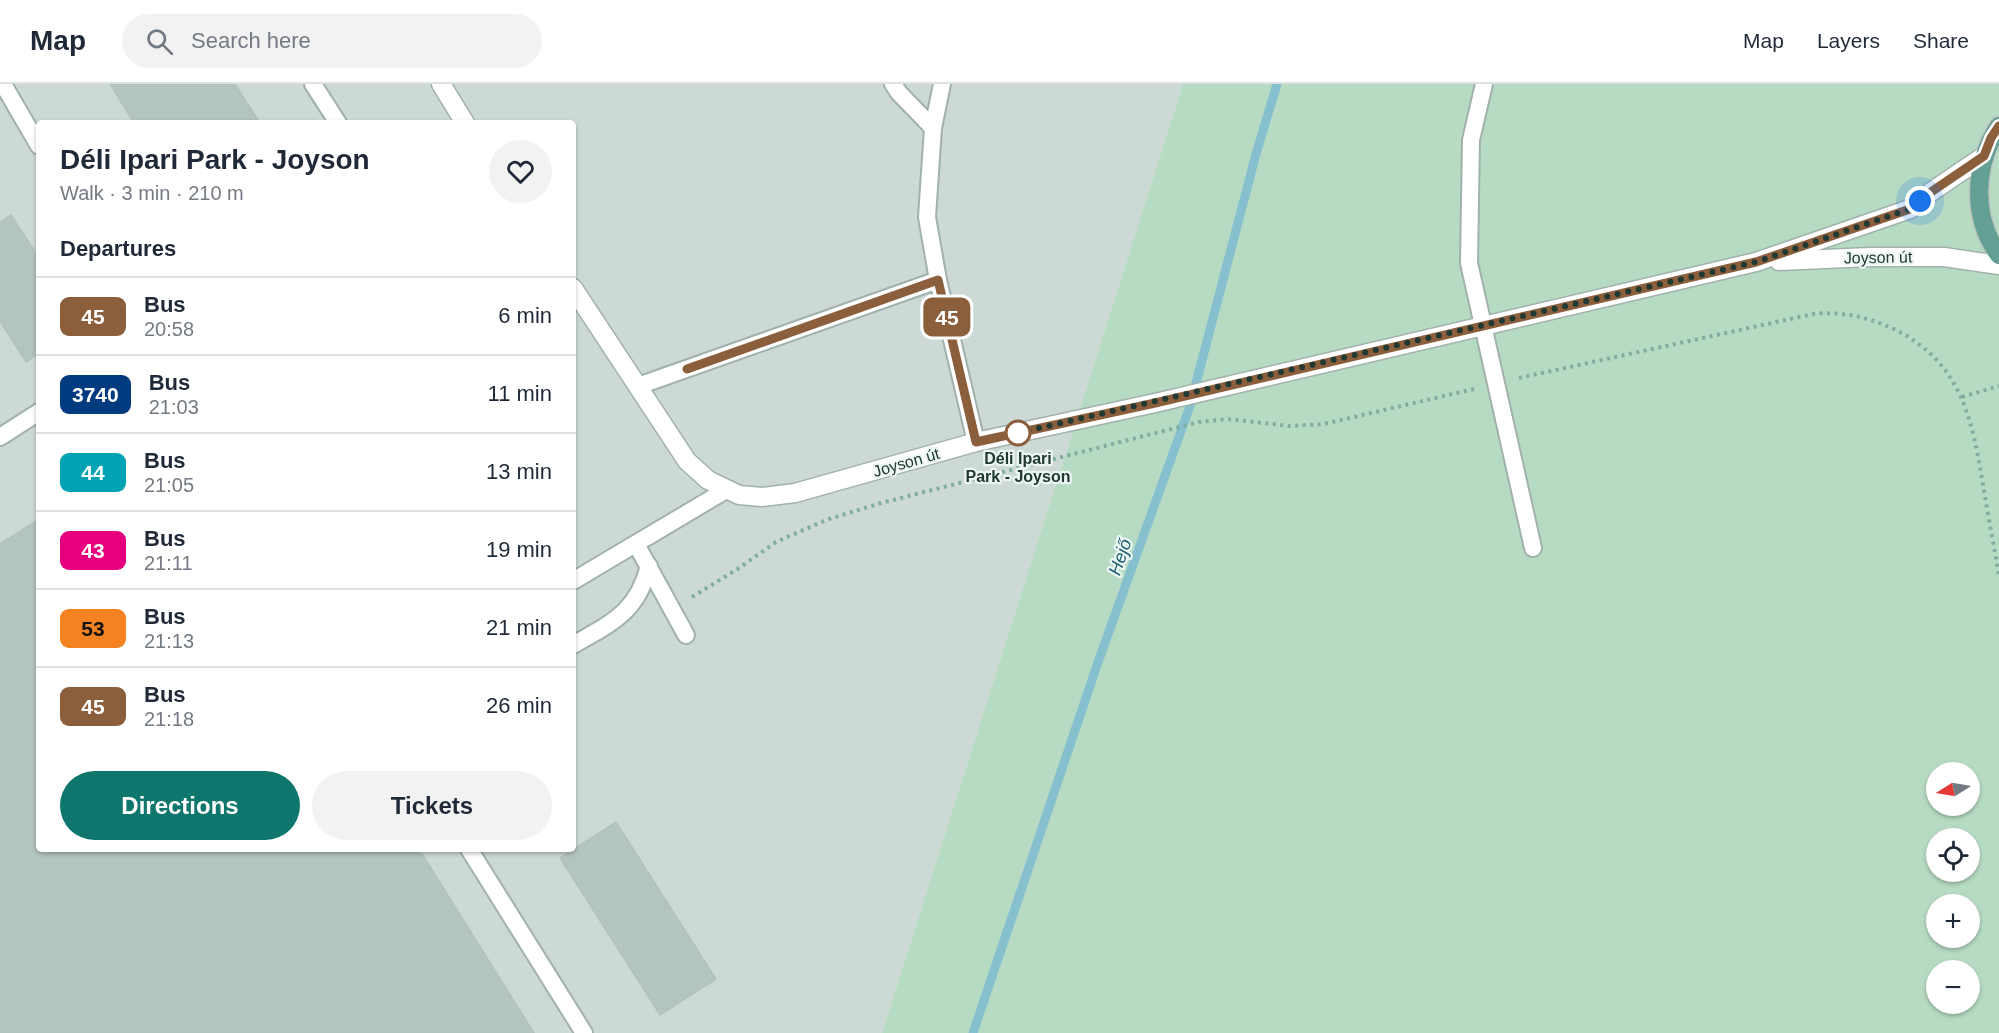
<!DOCTYPE html>
<meta charset="utf-8">
<style>
body{margin:0;font-family:Helvetica,sans-serif;background:#f2f2f3;color:#1f2937;height:100vh;display:flex;flex-direction:column;font-size:22px;white-space:nowrap}
*{box-sizing:border-box;margin:0}
p{font-size:20px;color:#747a83}
.icon{flex:none;width:33px;height:33px;fill:none;stroke:currentColor;stroke-width:2;stroke-linecap:round;stroke-linejoin:round}
.map{position:relative;flex:1;overflow:hidden}
.side{position:absolute;left:36px;top:36px;width:540px;height:732px;display:flex;flex-direction:column;background:#fff;border-radius:6px;box-shadow:0 2px 4px #0004}
.side>*{flex:none}
.badge{padding:0 12px;border-radius:9px;font-size:21px;line-height:39px}
.needle{width:39px;rotate:259deg}
.buttons{position:absolute;left:1926px;top:678px;display:grid;gap:12px}
.buttons a{display:grid;place-items:center;width:54px;height:54px;border-radius:50%;background:#fff;box-shadow:0 2px 4px #0004;font-size:30px}
.you{position:absolute;width:30px;height:30px;margin:-15px;border:4px solid #fff;border-radius:50%;background:#1a73e8;box-shadow:0 0 0 9px #1a73e833}
.map>.badge{position:absolute;translate:-50% -50%;box-shadow:0 0 0 3px #fff}
h2{padding:0 24px;font-size:22px;line-height:54px}
.round{display:grid;place-items:center;flex:none;width:63px;height:63px;border-radius:32px;background:#f2f2f3}
.headline{display:flex;align-items:center;justify-content:space-between;height:102px;padding:0 24px}
h1{font-size:28px;font-weight:600;line-height:45px}
.action{display:flex;gap:12px;margin-top:auto;padding:12px 24px}
.action a{flex:1;height:69px;border-radius:36px;background:#0f766e;color:#fff;font-size:24px;font-weight:600;line-height:69px;text-align:center}
.action a+a{background:#f2f2f3;color:#1f2937}
ul{padding:0;list-style:none}
li{display:flex;align-items:center;gap:18px;height:78px;padding:0 24px;border-top:2px solid #e0e1e3}
li div{flex:1}
li b{display:block;font-size:22px}
li em{font-style:normal}
li .badge{min-width:66px;font-weight:700;text-align:center}
header{display:flex;align-items:center;gap:36px;box-sizing:border-box;height:84px;padding:0 30px;background:#fff;border-bottom:2px solid #e0e1e3}
header strong{font-size:28px}
nav{display:flex;gap:33px;margin-inline-start:auto;font-size:21px}
.search{width:420px;height:54px;background:#f2f2f3;display:flex;align-items:center;gap:15px;box-sizing:border-box;padding:0 21px;border-radius:33px;color:#747a83;font-size:22px}
.map>svg:first-child{display:block}
</style>
<header>
<strong>Map</strong>
<div class="search"><svg class="icon" aria-label="search" viewBox="0 0 24 24"><circle cx="10" cy="10" r="6"/><path d="M15 15l6 6"/></svg>Search here</div>
<nav><a>Map</a><a>Layers</a><a>Share</a></nav>
</header>
<div class="map">
<svg width="1999" height="949" viewBox="0 0 1999 949">
<rect width="100%" height="100%" fill="#deeae5"/>
<path fill="#ccd9d4" fill-rule="evenodd" d="M0,0H1183L882,949H0ZM39,39H573V765H39Z"/>
<path fill="#b7dbc2" fill-rule="evenodd" d="M1183,0H1999V949H882ZM1936,688H1970V722H1936ZM1936,754H1970V788H1936ZM1936,820H1970V854H1936ZM1936,886H1970V920H1936Z"/>
<g fill="none" stroke-linecap="round" stroke-linejoin="round">
<path stroke="#86c0cf" stroke-width="9" d="M973,949L1097,581L1190,322L1256,70L1277,0"/>
</g>
<g fill="#b4c4be" stroke="#b1c3bc" stroke-width="1.5">
<path d="M110,0H235L260,39H134Z"/>
<path d="M11,131L39,174V269L26,278L0,237V138Z"/>
<path d="M39,435V765H419L534,949H0V460Z"/>
<path d="M616,738L716,895L660,931L560,774Z"/>
</g>
<g fill="none" stroke-linecap="round" stroke-linejoin="round">
<defs>
<g id="service">
<path d="M3,0L39,62"/>
<path d="M313,0L338,39"/>
<path d="M893,0L899,9L933,44"/>
<path d="M942,0L933,44L927,133L938,196L976,358"/>
<path d="M1484,0L1471,56L1469,179L1533,464"/>
<path d="M638,302L938,196"/>
<path d="M0,353L39,328"/>
<path d="M636,460L686,551"/>
<path d="M573,497L726,406"/>
<path d="M573,561C611,539 637,529 649,482"/>
<path d="M469,765L584,949"/>
</g>
<g id="minor">
<path d="M441,0L465,39"/>
<path d="M1779,177L1870,173H1944L1999,181"/>
<path d="M573,204L687,377L708,396L739,411L762,413L795,409L976,358L1155,319L1756,178L1910,125L1931,108L1984,72"/>
</g>
<path id="primary" d="M1999,42C1974,80 1971,133 1999,171"/>
</defs>
<use href="#service" stroke="#a1b1ac" stroke-width="20"/>
<use href="#minor" stroke="#a1b1ac" stroke-width="21"/>
<use href="#primary" stroke="#bcc4c2" stroke-width="21"/>
<g stroke="#7fada1" stroke-width="4" stroke-dasharray="3 4.5" stroke-linecap="butt">
<path d="M1519,294L1813,230C1841,227 1868,233 1894,245C1961,278 1972,334 1983,401C1988,431 1994,462 1999,492"/>
<path d="M1962,313L1999,302"/>
<path d="M692,513L739,484L776,458L826,436L881,419L1199,338L1227,335L1290,342L1324,340L1474,305"/>
</g>
<use href="#service" stroke="#fff" stroke-width="16"/>
<use href="#minor" stroke="#fff" stroke-width="18"/>
<use href="#primary" stroke="#639f93" stroke-width="18"/>
</g>
<g fill="none" stroke-linecap="round" stroke-linejoin="round">
<defs>
<path id="line" d="M687,285L938,196L976,358L1155,319L1756,178L1910,125L1931,108L1984,72L1991,54L1999,42"/>
</defs>
<use href="#line" stroke="#fff" stroke-width="14"/>
<use href="#line" stroke="#8b5e3c" stroke-width="9"/>
<path stroke="#203933" stroke-width="6" stroke-dasharray="0 10.8" d="M1018,349L1756,178L1910,125L1920,117"/>
</g>
<circle fill="#fff" stroke="#8b5e3c" stroke-width="3" cx="1018" cy="349" r="12"/>
<g text-anchor="middle" stroke-width="4.5" stroke-linejoin="round" paint-order="stroke">
<g font-size="16" fill="#203933" stroke="#eef6f3">
<text transform="translate(1878 173) rotate(-1)" y="6">Joyson út</text>
<text transform="translate(906 378) rotate(-16)" y="6">Joyson út</text>
</g>
<g font-size="16" font-weight="bold" fill="#203933" stroke="#eef6f3">
<text x="1018" y="380">Déli Ipari<tspan x="1018" dy="18">Park - Joyson</tspan></text>
</g>
<g font-size="18" font-style="italic" fill="#1b6074" stroke="#eef6f3">
<text transform="translate(1120 473) rotate(-71)" y="6">Hejő</text>
</g>
</g>
</svg>
<div class="buttons">
<a><svg class="needle" viewBox="-14 -14 28 28"><path d="M0-13l5 13h-10z" fill="#e53935"/><path d="M0 13l5-13h-10z" fill="#747a83"/></svg></a>
<a><svg class="icon" aria-label="locate" viewBox="0 0 24 24"><circle cx="12" cy="12" r="6"/><path d="M12 2v4M12 18v4M2 12h4M18 12h4"/></svg></a>
<a>+</a>
<a>−</a>
</div>
<div class="you" style="left:1920px;top:117px"></div>
<b class="badge" style="left:947px;top:233px;background:#8b5e3c;color:#fff">45</b>
<section class="side">
<div class="headline"><div><h1>Déli Ipari Park - Joyson</h1><p>Walk · 3 min · 210 m</p></div><a class="round"><svg class="icon" aria-label="heart" viewBox="0 0 24 24"><path d="M12 20l-8-8c-3-5 5-10 8-4 3-6 11-1 8 4z"/></svg></a></div>
<h2>Departures</h2>
<ul>
<li><span class="badge" style="background:#8b5e3c;color:#fff">45</span><div><b>Bus</b><p>20:58</p></div><em>6 min</em></li>
<li><span class="badge" style="background:#003b80;color:#fff">3740</span><div><b>Bus</b><p>21:03</p></div><em>11 min</em></li>
<li><span class="badge" style="background:#00a3b4;color:#fff">44</span><div><b>Bus</b><p>21:05</p></div><em>13 min</em></li>
<li><span class="badge" style="background:#e6007e;color:#fff">43</span><div><b>Bus</b><p>21:11</p></div><em>19 min</em></li>
<li><span class="badge" style="background:#f58220;color:#111">53</span><div><b>Bus</b><p>21:13</p></div><em>21 min</em></li>
<li><span class="badge" style="background:#8b5e3c;color:#fff">45</span><div><b>Bus</b><p>21:18</p></div><em>26 min</em></li>
</ul>
<div class="action"><a>Directions</a><a>Tickets</a></div>
</section>
</div>
